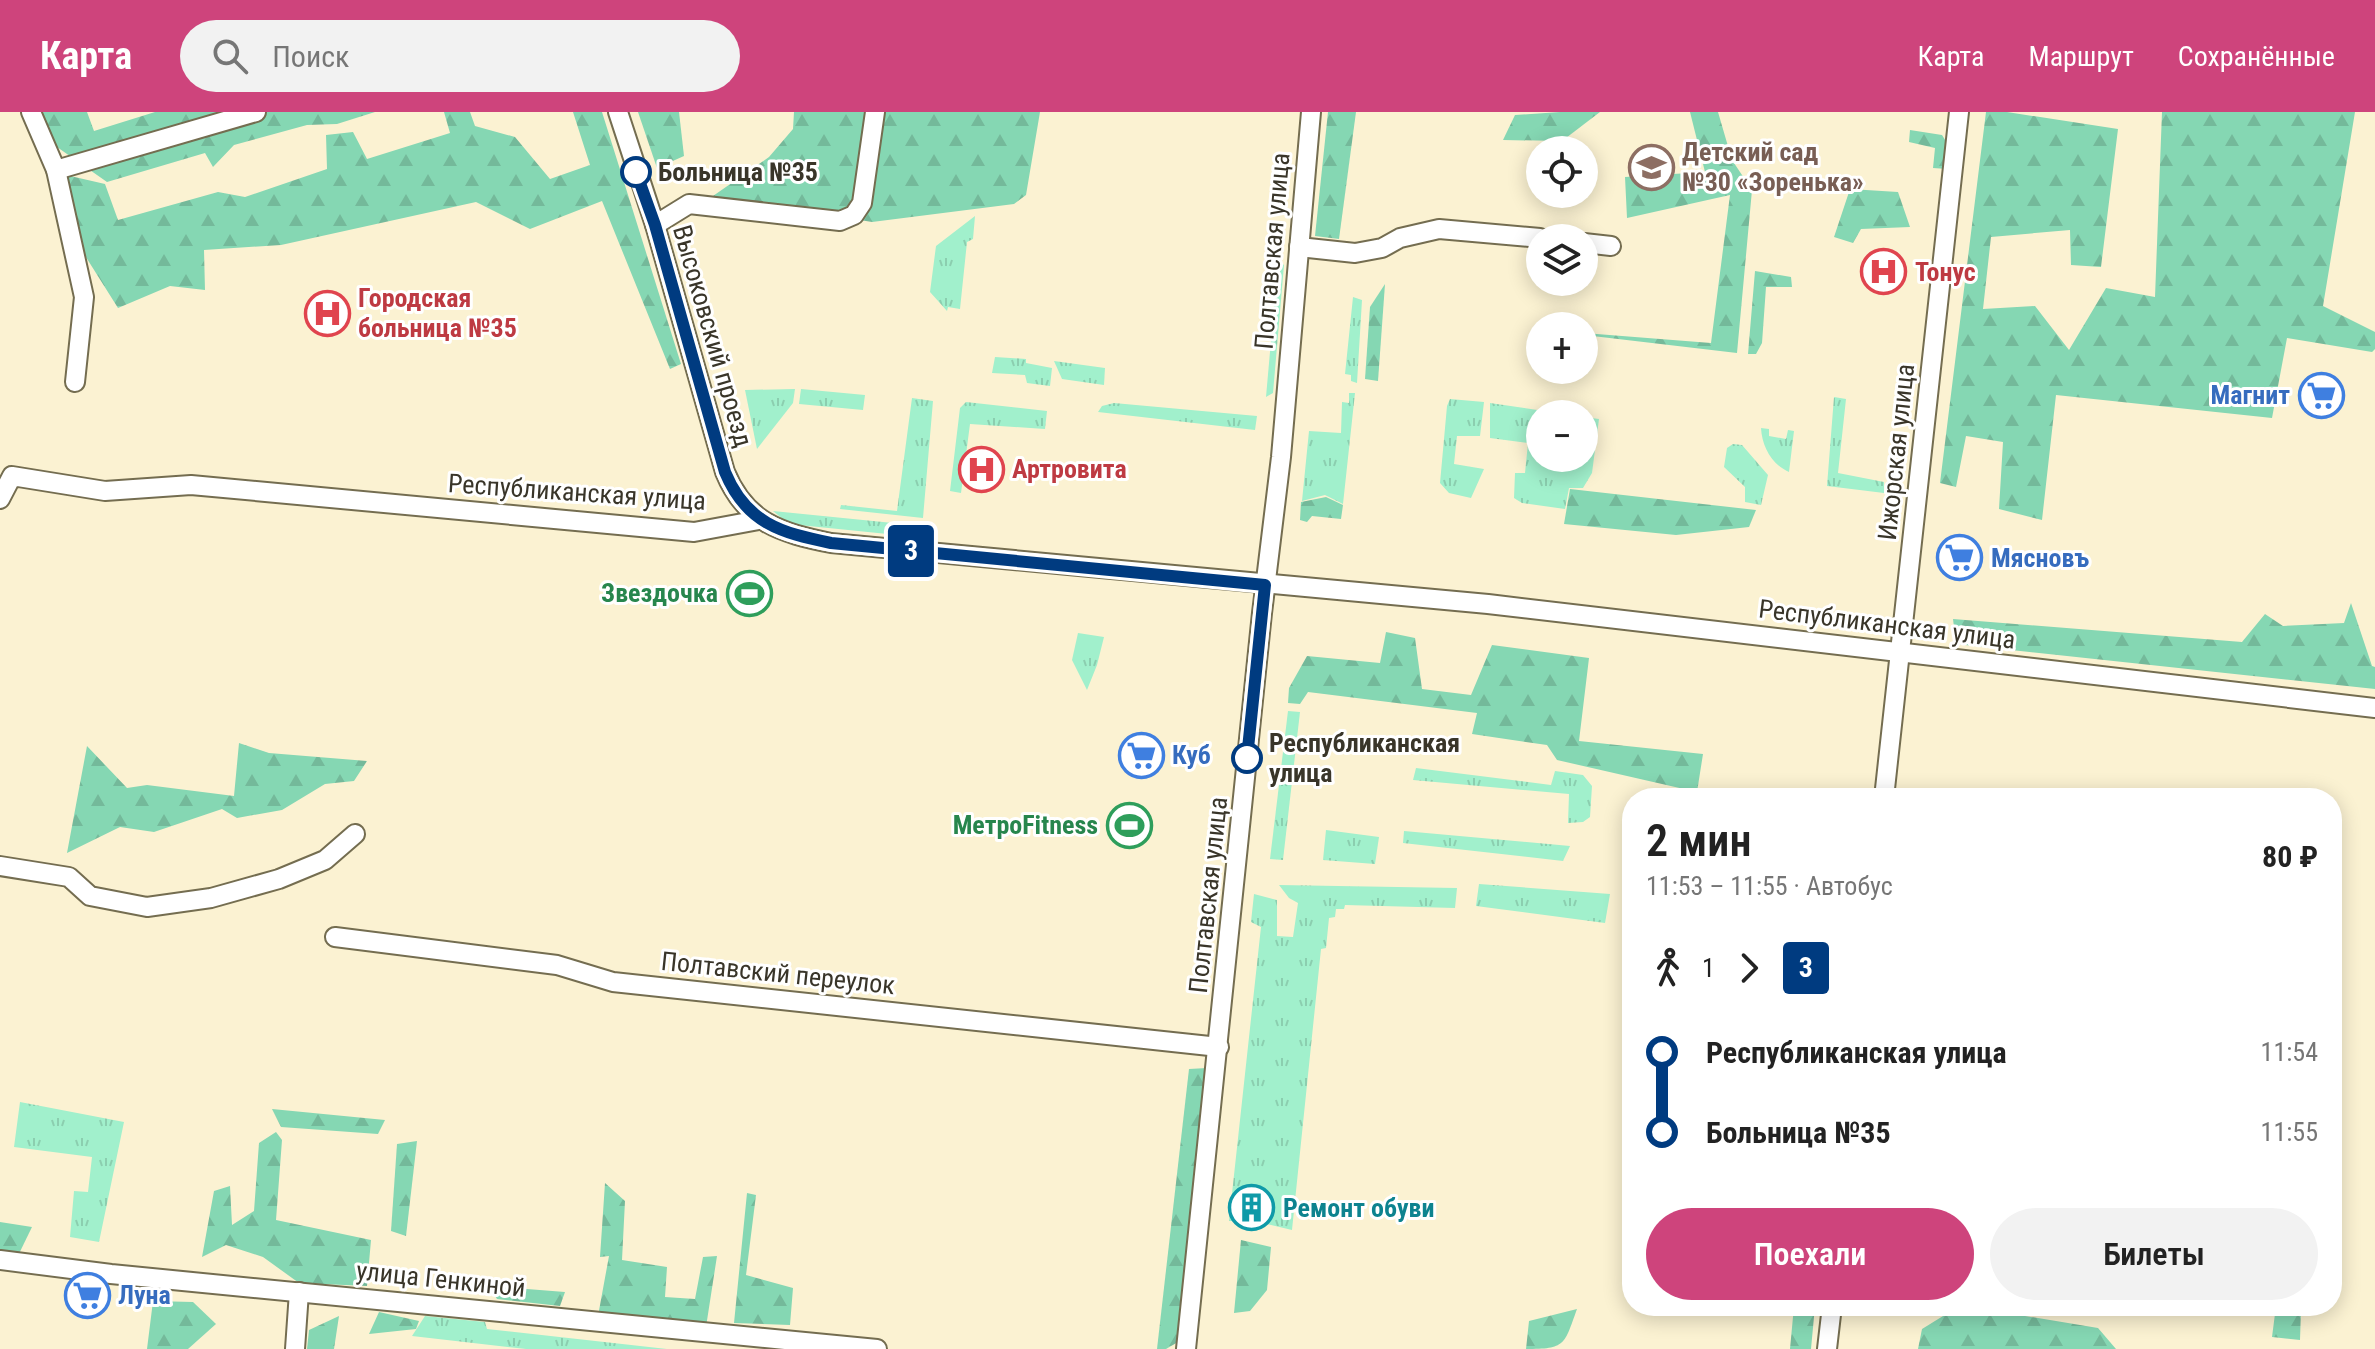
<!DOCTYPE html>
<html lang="ru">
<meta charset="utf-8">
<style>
body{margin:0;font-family:"Roboto Condensed",sans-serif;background:#f2f2f2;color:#222;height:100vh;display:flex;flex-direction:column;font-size:30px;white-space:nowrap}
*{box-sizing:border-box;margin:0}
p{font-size:26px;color:#767676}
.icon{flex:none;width:44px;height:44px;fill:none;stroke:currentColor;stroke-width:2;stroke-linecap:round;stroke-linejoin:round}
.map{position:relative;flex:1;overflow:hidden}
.drawer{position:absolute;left:1622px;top:676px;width:720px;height:528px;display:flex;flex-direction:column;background:#fff;border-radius:32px;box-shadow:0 4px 20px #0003}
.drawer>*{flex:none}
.badge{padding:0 16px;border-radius:6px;font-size:28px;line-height:52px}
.tools{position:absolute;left:1526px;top:24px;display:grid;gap:16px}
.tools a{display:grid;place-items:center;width:72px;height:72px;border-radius:50%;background:#fff;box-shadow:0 4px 20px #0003;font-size:40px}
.map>.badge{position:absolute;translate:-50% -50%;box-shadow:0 0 0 4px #fff}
.legs{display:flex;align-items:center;gap:12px;height:88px;padding:0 24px;font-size:26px}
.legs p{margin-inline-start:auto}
.head{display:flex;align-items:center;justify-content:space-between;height:136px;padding:0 24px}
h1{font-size:44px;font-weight:600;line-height:60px}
.button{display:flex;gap:16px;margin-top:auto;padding:16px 24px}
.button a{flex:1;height:92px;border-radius:48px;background:#ce447c;color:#fff;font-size:32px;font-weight:600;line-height:92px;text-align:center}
.button a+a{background:#f2f2f2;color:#222}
ul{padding:0 24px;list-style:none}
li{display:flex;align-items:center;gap:28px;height:80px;font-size:30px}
li i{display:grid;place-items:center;width:12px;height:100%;margin:0 10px;background:currentColor}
li i::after{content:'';width:20px;height:20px;margin:-10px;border:6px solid;border-radius:50%;background:#fff}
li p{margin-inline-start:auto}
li:first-child i{background:linear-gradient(#0000 50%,currentColor 0)}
li:last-child i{background:linear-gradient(currentColor 50%,#0000 0)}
header{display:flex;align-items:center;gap:48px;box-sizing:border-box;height:112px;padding:0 40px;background:#ce447c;color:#fff}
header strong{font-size:38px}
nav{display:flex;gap:44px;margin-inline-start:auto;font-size:28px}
.search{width:560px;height:72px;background:#f2f2f2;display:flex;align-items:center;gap:20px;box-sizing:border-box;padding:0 28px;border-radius:44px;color:#767676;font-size:30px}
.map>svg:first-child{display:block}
</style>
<header>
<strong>Карта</strong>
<div class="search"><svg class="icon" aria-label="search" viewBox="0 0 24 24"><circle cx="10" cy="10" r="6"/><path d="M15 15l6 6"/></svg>Поиск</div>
<nav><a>Карта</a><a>Маршрут</a><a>Сохранённые</a></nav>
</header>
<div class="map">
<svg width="2375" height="1237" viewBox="0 0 2375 1237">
<defs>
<pattern id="grass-tufts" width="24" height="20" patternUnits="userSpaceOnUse" patternTransform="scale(2)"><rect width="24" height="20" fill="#a1f0cc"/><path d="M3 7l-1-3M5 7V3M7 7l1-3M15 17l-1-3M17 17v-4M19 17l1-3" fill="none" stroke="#8bceaf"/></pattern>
<pattern id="forest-firs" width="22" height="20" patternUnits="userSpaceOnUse" patternTransform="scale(2)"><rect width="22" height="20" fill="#85d7b3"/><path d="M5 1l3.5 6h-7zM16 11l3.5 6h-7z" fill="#74b99a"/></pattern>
</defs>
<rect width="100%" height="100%" fill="#fbf2d2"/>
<g fill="url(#grass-tufts)">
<path d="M975,104L973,127L967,130L960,197L948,195L947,199L930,180L936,134Z"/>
<path d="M1278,149L1284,153L1273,281L1266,285Z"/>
<path d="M1353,185L1362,188L1357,271L1351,269V263L1345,262Z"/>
<path d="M995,245L1026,247V251L1052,256L1050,274L1027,271L1025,263L992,261Z"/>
<path d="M1054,249L1105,256L1104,273L1062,267Z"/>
<path d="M795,277L793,291L757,337L745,278Z"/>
<path d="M801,277L865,283L863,298L799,292Z"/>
<path d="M1349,281H1355L1343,392L1325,383L1302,389L1309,319L1341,321L1342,290L1349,291Z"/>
<path d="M1834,285L1846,287L1838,361L1884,370V381L1827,374Z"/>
<path d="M912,286L933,289L923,406L840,397L841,393L897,399Z"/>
<path d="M1450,287L1484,290L1480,324H1457L1454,352L1484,357L1471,386L1449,381L1440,371L1447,294Z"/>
<path d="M966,290L1047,299L1045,317L970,312L961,381L950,379L960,296Z"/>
<path d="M1114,291L1257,304L1255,318L1098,300L1102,294Z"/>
<path d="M1490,291L1564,302H1540V346H1584V305L1599,307L1592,361L1583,376H1569L1565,397L1522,391L1514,386L1515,361H1525L1528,331L1490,326Z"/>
<path d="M1761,316L1769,317V324L1786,327L1788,318L1794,319L1789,360C1771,352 1762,334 1761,316Z"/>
<path d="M1733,332L1742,333L1768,363L1761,393L1745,390V375L1724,355L1727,336Z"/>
<path d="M773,399L923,414L917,425L789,412Z"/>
<path d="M1078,521L1104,525L1097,553L1087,578L1072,548Z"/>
<path d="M1288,599L1300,600L1283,748L1270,747Z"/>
<path d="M1416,656L1551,673L1555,659L1583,663L1592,674L1590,705L1583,710L1568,711L1569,682L1413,668Z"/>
<path d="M1326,718L1379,725L1375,752L1323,748Z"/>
<path d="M1404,719L1570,734L1563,749L1403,731Z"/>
<path d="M1479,772L1610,782L1605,811L1476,794Z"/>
<path d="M1279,773L1457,776L1455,796L1345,793L1344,797H1336L1335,805L1329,806L1326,836L1321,837L1292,1118L1259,1110L1260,1090L1247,1087L1243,1109H1229L1261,815L1251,810L1254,782L1277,788V824L1293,825L1298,791L1289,786Z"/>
<path d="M20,990L124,1010L99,1130L70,1125L74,1079L88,1080L92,1045L14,1035Z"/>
<path d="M425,1204L485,1210L487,1217L667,1237H526L412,1224Z"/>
</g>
<g fill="url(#forest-firs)">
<path d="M35,0H87L94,19L155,0H375L337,12L307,13L234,33L213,55L205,41L107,70L47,28Z"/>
<path d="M444,0H470L475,14L515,25L550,67L590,53L573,0H602L681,252L670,257L602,89L530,117L476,90L281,133L204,138L205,178L170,174L118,196L84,142L66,63L105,72L118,108L218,80L245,85L327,57L326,23L353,20L367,47L450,21Z"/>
<path d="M638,0H679L684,44L657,56Z"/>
<path d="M794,0H1040L1026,83L1014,92L872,110L713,84L769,45L793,17Z"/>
<path d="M1328,0H1356L1339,127L1315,124Z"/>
<path d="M1560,0H1600L1562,29L1503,28L1515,3Z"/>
<path d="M1690,0H1718L1732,48L1752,78L1737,241L1584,223V221L1711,231L1730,83L1627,106L1625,65L1705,60Z"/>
<path d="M1986,0H2007L2118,17L2101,155L2071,153L2070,118L1991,125L1983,197L2035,194L2069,238L2106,176L2155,185L2162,0H2355L2323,194L2375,220V237L2372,240L2287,226L2272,306L2056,283L2042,408L1999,397L2003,330L1966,324L1956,375L1940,371Z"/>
<path d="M1910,18L1942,23L1947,31V57L1933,56L1935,36L1909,30Z"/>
<path d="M1850,77L1898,80L1910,115L1861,117L1853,131L1834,125Z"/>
<path d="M1755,159L1791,165L1792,175H1766L1762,231L1756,242H1748Z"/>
<path d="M1385,172L1378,269L1365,267L1370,195Z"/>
<path d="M1570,377L1756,398L1749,415L1676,423L1564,412Z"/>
<path d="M1326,385L1343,393L1341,407L1312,404L1307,410L1300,408L1301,390Z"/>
<path d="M2351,491L2372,554L2375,555V577L1956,532L1953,507L2242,530L2265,502L2283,514L2344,511Z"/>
<path d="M1386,520L1415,526L1422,577L1471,583L1492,533L1589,546L1579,629L1703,642L1697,680L1557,648L1547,633L1472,622L1477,601L1308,580L1300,592L1288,591L1289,576L1307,544L1380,551Z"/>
<path d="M239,631L269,641L367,649L354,669L325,672L282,698L237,706L222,697L154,720L120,715L67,741L87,634L127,676L147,673L234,684Z"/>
<path d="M1207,956L1178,1230L1166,1237H1157L1189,957Z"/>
<path d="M272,997L385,1008L378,1022L281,1015Z"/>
<path d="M276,1020L282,1028L276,1108L371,1128L367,1174L299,1171L263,1145L226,1133L202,1145L214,1079L230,1074L232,1113L254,1099L259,1031Z"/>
<path d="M417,1029L406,1124L391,1119L397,1032Z"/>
<path d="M605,1071L625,1089L622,1148L667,1155L665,1185L695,1187L703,1145L717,1144L706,1215L598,1204L609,1144L600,1145Z"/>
<path d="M747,1081L756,1083L746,1163L793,1176L790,1213L734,1211Z"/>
<path d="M0,1110L32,1115L13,1154L0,1153Z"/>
<path d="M1241,1128L1271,1135L1267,1178L1250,1199L1234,1201Z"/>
<path d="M489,1174L565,1180L560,1194L497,1187Z"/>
<path d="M153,1189L193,1190L216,1212L188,1237H147Z"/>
<path d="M1794,1194H1815L1811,1237H1790Z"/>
<path d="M2276,1194H2308L2301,1197L2300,1228L2272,1225Z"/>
<path d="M1956,1196H1977L2098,1216L2116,1237H1918L1922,1217Z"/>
<path d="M1577,1197C1564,1233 1566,1237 1526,1237L1529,1209Z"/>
<path d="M379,1200L419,1209L416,1217L369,1222Z"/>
<path d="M339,1204L334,1237H307L309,1218Z"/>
</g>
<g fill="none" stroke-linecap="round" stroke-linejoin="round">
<defs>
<g id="minor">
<path d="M31,0L56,58L84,185L75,270"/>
<path d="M618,0L655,113L725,360C746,411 781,421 831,431L1488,492L2375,596"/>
<path d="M56,58L256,0"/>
<path d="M655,113L689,92L840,109L854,103L862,91L875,0"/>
<path d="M1584,131L1611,134"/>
<path d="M1299,135L1355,141L1382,136L1400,126L1439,117L1540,126"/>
<path d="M0,387L12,364L105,379L191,373L694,420L759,408"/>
<path d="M1884,686L1959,0"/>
<path d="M0,754L69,765L90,784L147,795L211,786L279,767L325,748L355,722"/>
<path d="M335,825L557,853L613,870L1219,935"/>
<path d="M0,1148L111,1162L877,1237"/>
<path d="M295,1237L299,1180"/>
<path d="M1186,1237L1262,501L1281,345L1311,0"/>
<path d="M1827,1237L1832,1194"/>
</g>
</defs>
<use href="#minor" stroke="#746d50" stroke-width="22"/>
<use href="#minor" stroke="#fff" stroke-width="18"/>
</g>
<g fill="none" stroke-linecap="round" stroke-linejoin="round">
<defs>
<path id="line-1" d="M636,60L655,113L725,360C746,411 781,421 831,431L1265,473L1247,646"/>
</defs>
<use href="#line-1" stroke="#fff" stroke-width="18"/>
<use href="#line-1" stroke="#003b80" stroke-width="12"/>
</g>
<defs>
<symbol id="school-ring" viewBox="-11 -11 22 22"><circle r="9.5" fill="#fff" stroke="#8d6e63" stroke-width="1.5"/><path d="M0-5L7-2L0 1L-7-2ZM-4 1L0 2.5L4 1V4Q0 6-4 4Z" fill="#8d6e63"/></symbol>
<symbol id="hospital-ring" viewBox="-11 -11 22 22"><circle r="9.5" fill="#fff" stroke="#e0444e" stroke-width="1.5"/><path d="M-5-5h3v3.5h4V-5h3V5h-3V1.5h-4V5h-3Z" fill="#e0444e"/></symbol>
<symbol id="supermarket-ring" viewBox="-11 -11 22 22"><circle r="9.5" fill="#fff" stroke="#3f7fe0" stroke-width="1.5"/><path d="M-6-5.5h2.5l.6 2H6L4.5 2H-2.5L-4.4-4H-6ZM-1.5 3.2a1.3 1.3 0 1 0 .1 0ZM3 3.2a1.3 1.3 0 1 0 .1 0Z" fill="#3f7fe0"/></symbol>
<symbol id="stadium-ring" viewBox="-11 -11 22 22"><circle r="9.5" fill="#fff" stroke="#2e9e5b" stroke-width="1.5"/><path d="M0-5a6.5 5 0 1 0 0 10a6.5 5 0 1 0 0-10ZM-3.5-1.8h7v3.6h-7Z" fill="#2e9e5b"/></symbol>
<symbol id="building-ring" viewBox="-11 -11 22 22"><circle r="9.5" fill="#fff" stroke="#0f9aa8" stroke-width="1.5"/><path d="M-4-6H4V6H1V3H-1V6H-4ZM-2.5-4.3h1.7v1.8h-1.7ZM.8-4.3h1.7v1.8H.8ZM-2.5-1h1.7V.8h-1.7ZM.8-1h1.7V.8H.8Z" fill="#0f9aa8"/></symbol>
</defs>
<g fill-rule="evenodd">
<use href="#school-ring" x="1626" y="30" width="51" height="51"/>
<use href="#hospital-ring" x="1858" y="134" width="51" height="51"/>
<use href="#hospital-ring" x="302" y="176" width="51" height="51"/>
<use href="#supermarket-ring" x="2296" y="258" width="51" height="51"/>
<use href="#hospital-ring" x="956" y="332" width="51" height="51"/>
<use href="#supermarket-ring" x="1934" y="420" width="51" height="51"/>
<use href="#stadium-ring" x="724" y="456" width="51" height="51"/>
<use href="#supermarket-ring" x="1116" y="618" width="51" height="51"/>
<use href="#stadium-ring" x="1104" y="688" width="51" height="51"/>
<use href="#building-ring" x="1226" y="1070" width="51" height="51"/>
<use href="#supermarket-ring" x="62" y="1158" width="51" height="51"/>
</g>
<g fill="#fff" stroke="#003b80" stroke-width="4">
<circle cx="636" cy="60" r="14"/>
<circle cx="1247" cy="646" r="14"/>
</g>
<g text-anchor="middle" stroke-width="6" stroke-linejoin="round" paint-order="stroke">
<g font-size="26" font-weight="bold" fill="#785e54" stroke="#fff" text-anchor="start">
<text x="1682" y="49">Детский сад<tspan x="1682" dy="30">№30 «Зоренька»</tspan></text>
</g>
<g font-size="26" font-weight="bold" fill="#393529" stroke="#fff" text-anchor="start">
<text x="658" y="69">Больница №35</text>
<text x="1269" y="640">Республиканская<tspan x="1269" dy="30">улица</tspan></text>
</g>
<g font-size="26" fill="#393529" stroke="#fff">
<text transform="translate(1272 139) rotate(-85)" y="9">Полтавская улица</text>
<text transform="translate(713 224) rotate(74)" y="9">Высоковский проезд</text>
<text transform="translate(1896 340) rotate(-84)" y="9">Ижорская улица</text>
<text transform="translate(577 380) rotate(4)" y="9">Республиканская улица</text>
<text transform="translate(1887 512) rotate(7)" y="9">Республиканская улица</text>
<text transform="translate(1208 783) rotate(-84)" y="9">Полтавская улица</text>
<text transform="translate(778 861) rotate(6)" y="9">Полтавский переулок</text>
<text transform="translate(441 1167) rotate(6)" y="9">улица Генкиной</text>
</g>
<g font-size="26" font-weight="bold" fill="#be3a42" stroke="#fff" text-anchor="start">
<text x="1915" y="169">Тонус</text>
<text x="358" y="195">Городская<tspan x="358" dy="30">больница №35</tspan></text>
<text x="1012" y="366">Артровита</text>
</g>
<g font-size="26" font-weight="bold" fill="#366cbe" stroke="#fff" text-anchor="start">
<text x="2290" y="292" text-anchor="end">Магнит</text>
<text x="1991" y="455">Мясновъ</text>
<text x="1172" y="652">Куб</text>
<text x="118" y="1192">Луна</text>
</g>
<g font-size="26" font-weight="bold" fill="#27864d" stroke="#fff" text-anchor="end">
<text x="718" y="490">Звездочка</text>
<text x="1098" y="722">МетроFitness</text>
</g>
<g font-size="26" font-weight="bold" fill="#0d838f" stroke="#fff" text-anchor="start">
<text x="1283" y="1105">Ремонт обуви</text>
</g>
</g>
</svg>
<div class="tools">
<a><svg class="icon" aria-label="locate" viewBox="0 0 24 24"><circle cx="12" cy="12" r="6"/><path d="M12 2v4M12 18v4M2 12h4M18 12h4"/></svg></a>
<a><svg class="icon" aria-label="layers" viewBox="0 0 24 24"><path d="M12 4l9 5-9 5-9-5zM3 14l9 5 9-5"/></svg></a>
<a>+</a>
<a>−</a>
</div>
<b class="badge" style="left:911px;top:439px;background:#003b80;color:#fff">3</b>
<section class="drawer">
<div class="head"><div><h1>2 мин</h1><p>11:53 – 11:55 · Автобус</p></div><b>80 ₽</b></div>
<div class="legs"><svg class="icon" aria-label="walk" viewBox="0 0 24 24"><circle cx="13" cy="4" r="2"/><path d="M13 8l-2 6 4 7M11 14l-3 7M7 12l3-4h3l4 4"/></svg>1<svg class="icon" aria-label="forward" viewBox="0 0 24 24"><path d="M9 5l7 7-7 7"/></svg><b class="badge" style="background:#003b80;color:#fff">3</b></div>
<ul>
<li><i style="color:#003b80"></i><b>Республиканская улица</b><p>11:54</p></li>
<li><i style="color:#003b80"></i><b>Больница №35</b><p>11:55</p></li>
</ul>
<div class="button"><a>Поехали</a><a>Билеты</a></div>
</section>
</div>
